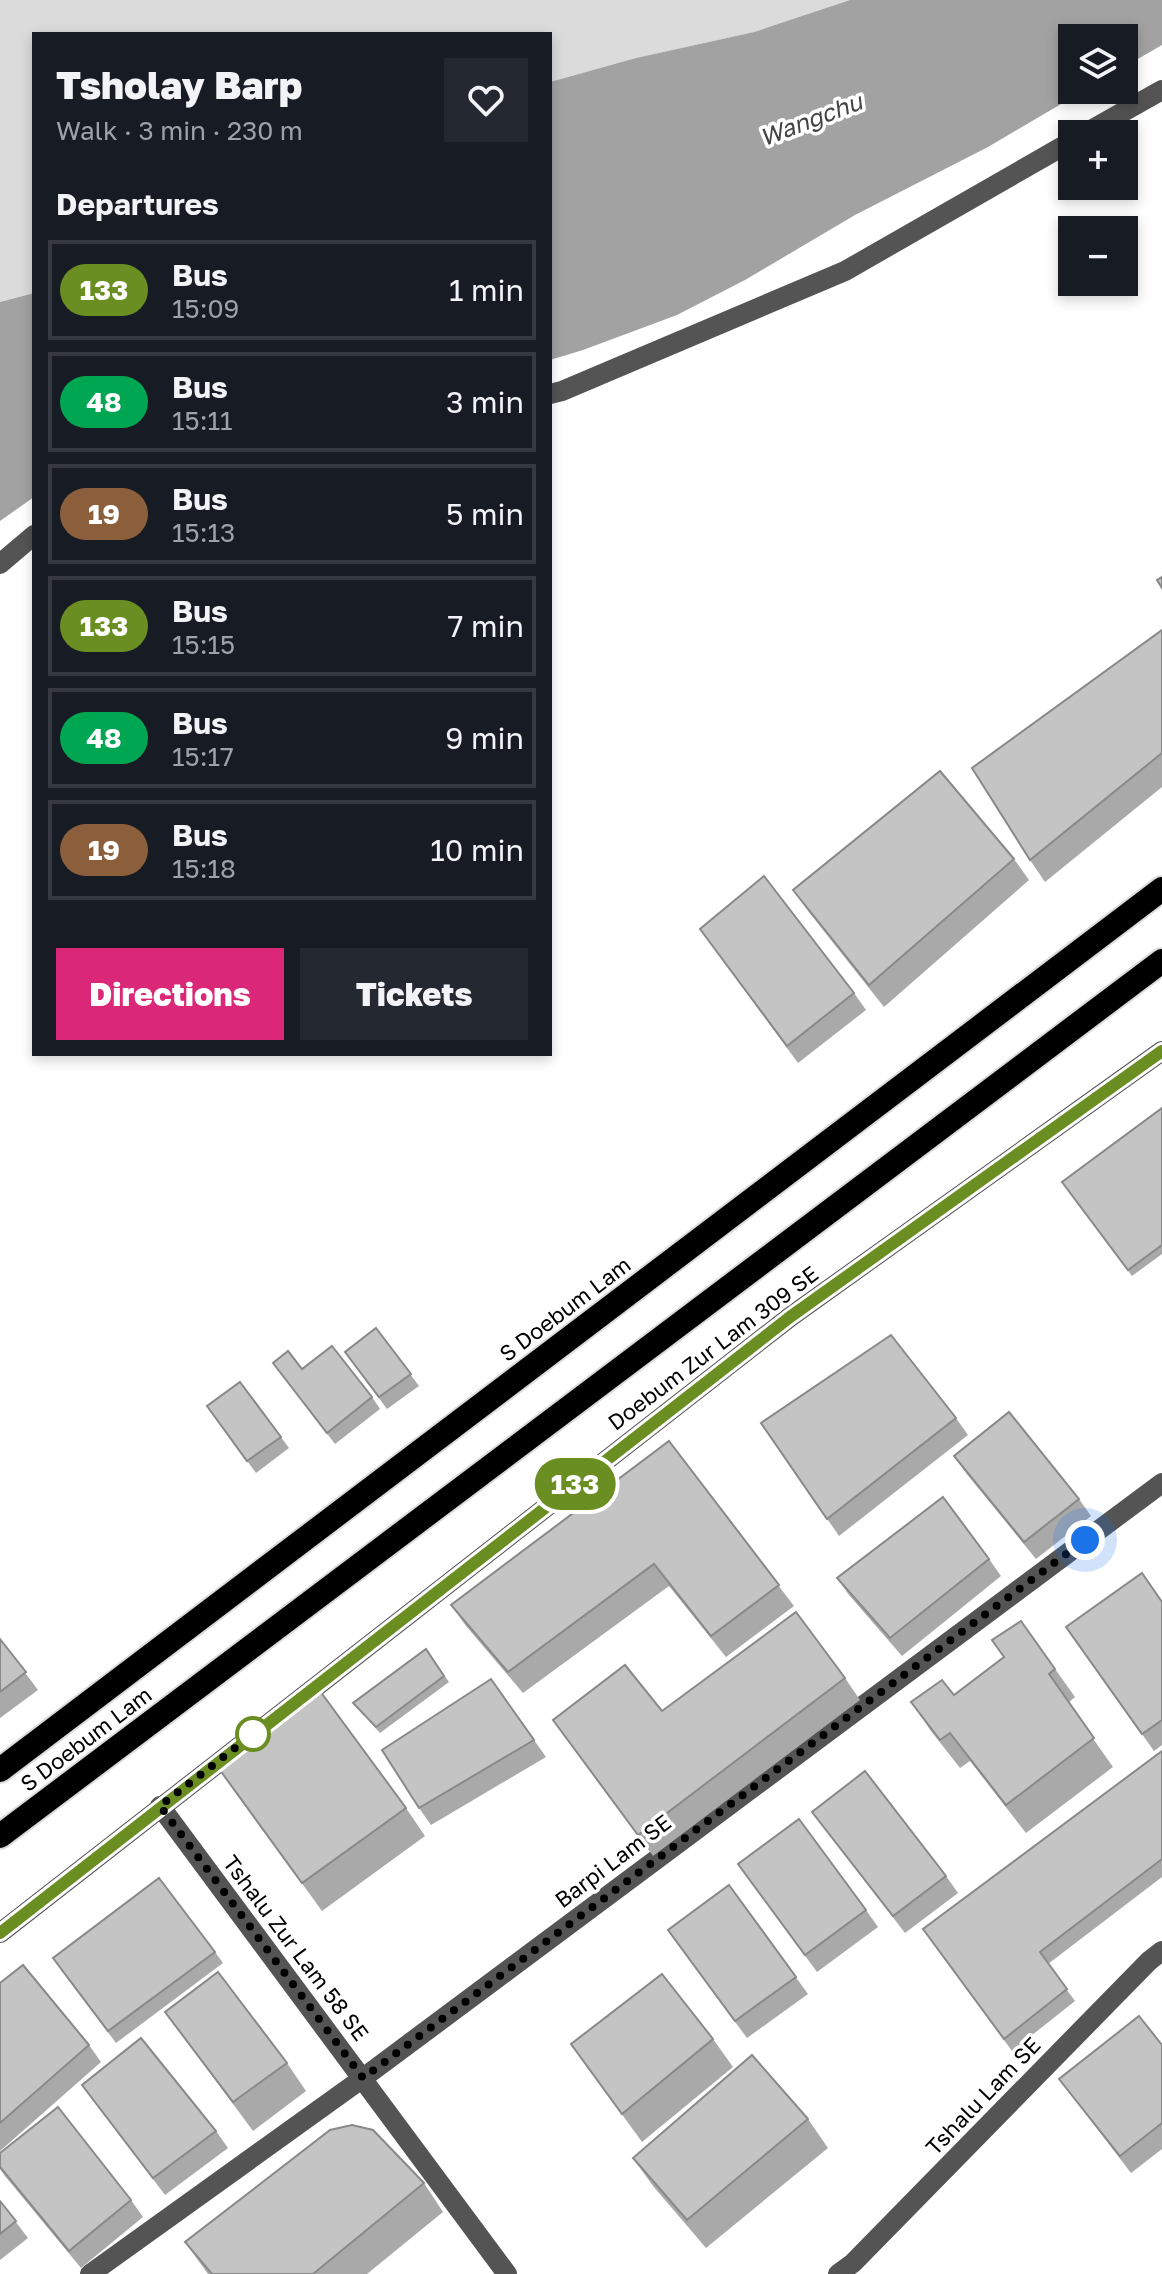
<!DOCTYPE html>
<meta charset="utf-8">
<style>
body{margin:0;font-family:"Golos Text",sans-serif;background:#242831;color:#f1f3f6;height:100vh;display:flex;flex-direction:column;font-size:30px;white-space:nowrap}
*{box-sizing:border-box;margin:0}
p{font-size:26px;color:#9ea1a6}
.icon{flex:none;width:44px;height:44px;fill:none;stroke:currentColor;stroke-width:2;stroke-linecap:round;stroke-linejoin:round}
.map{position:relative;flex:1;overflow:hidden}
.side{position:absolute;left:32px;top:32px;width:520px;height:1024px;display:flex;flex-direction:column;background:#171b24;border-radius:0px;box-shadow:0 4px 12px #0003}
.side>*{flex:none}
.badge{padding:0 16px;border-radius:26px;font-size:28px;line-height:52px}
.buttons{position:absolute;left:1058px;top:24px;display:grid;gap:16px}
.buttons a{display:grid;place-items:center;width:80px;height:80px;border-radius:0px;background:#171b24;box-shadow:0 4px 12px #0003;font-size:40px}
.you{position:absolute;width:40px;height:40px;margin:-20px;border:6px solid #fff;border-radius:50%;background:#1a73e8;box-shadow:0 0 0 12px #1a73e833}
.map>.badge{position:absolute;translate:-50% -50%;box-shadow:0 0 0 4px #fff}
h2{padding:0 24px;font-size:30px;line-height:72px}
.round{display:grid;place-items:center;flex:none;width:84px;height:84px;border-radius:0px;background:#242831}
.head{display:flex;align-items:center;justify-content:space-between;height:136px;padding:0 24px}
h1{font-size:38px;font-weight:800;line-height:60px}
.button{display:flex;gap:16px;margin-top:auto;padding:16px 24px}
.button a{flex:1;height:92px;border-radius:0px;background:#db2777;color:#fff;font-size:32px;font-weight:800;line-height:92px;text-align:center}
.button a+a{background:#242831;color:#f1f3f6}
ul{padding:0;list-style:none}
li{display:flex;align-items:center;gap:24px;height:100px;margin:0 16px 12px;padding:0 8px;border:4px solid #363941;border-radius:0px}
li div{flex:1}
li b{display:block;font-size:30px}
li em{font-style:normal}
li .badge{min-width:88px;font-weight:700;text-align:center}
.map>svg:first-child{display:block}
</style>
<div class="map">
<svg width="1162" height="2274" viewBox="0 0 1162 2274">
<rect width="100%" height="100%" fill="#fff"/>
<path fill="#dbdbdb" d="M0,0H850L754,32L636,58L550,82V34H34V293L0,302Z"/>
<g fill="#a2a2a2">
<path d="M850,0H1162V45L1124,67V38H1072V90H1085L988,147L855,215L745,280L677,315L583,350L550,360V82L636,58L754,32Z"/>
<path d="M34,293V497L0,521V302Z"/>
</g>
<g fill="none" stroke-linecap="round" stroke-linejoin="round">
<defs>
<g id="highway">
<path d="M0,1770L1162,889"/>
<path d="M0,1836L1162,961"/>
</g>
</defs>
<use href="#highway" stroke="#dbdbdb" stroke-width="28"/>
<g stroke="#545454" stroke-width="20">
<path d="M1084,134L1162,90"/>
<path d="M550,394L562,391L845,271L1072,141"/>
<path d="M0,564L34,535"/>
<path d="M160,1806L507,2274"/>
<path d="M0,1933L790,1317L1162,1051"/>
<path d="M90,2274L363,2078L1162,1483"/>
<path d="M838,2274L853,2263L1149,1961L1162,1951"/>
</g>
<use href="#highway" stroke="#000" stroke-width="24"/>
</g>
<g fill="#a9a9a9">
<path d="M1162,630V787L1045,882L1030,860Z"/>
<path d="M1014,859L1029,880L884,1007L808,911L793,890Z"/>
<path d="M712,946L854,993L866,1010L798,1063Z"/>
<path d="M1162,1108V1254L1132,1276L1062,1182Z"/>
<path d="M376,1328L419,1386L387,1409L345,1352Z"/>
<path d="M273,1363L302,1369L372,1397L380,1409L335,1444Z"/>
<path d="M240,1382L289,1448L256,1473L207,1406Z"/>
<path d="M956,1418L968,1435L839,1536L761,1423Z"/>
<path d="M669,1441L794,1606L726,1657L669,1586L523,1693L466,1626L451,1605Z"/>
<path d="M954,1456L1079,1499L1091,1516L1036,1559L966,1473Z"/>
<path d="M989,1559L1001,1576L902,1656L849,1595L837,1578Z"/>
<path d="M1162,1602V1745L1154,1751L1066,1627Z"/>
<path d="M1021,1621L1075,1697L1068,1703L1113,1767L1026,1833L970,1761L960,1768L931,1731L911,1702L954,1695L1004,1657Z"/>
<path d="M0,1639L38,1690L0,1718Z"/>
<path d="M426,1649L449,1682L380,1733L353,1703Z"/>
<path d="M845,1678L860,1700L653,1856L553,1720L662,1711Z"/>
<path d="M491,1679L546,1757L431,1825L419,1808Z"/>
<path d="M1162,1751V1877L1048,1964L1075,2001L1012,2051L923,1929Z"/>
<path d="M217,1766L406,1808L425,1836L322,1911Z"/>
<path d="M812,1812L946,1876L958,1893L905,1933Z"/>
<path d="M750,1881L866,1910L878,1927L817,1972Z"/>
<path d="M729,1885L808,1994L747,2038L680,1947Z"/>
<path d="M215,1952L223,1963L116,2043L61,1970Z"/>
<path d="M0,1983L89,2045L101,2062L0,2151Z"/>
<path d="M165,2012L287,2063L306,2091L253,2131Z"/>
<path d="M713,2039L733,2067L642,2142L571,2044Z"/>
<path d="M1162,2045V2149L1131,2173L1059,2079Z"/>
<path d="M82,2085L216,2131L228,2148L165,2195Z"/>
<path d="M808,2119L828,2148L706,2248L653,2186L633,2158Z"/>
<path d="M0,2153L131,2200L143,2217L81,2268L5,2176L0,2169Z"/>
<path d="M424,2183L443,2212L367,2274H208L185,2242Z"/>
<path d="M0,2201L28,2238L0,2260Z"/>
</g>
<g fill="#c4c4c4" stroke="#898989" stroke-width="2">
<path d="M1162,577V588L1157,580Z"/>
<path d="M1162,630V753L1030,860L972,768Z"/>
<path d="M940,771L1014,859L869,985L793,890Z"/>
<path d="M764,876L854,993L787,1046L700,929Z"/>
<path d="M1162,1108V1245L1128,1270L1062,1182Z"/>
<path d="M376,1328L411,1374L379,1397L345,1352Z"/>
<path d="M891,1335L956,1418L827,1519L761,1423Z"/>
<path d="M332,1346L372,1397L327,1433L273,1363L288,1351L302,1369Z"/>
<path d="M240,1382L281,1437L247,1461L207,1406Z"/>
<path d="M1009,1412L1079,1499L1024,1542L954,1456Z"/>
<path d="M669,1441L779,1585L711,1636L654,1564L508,1672L451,1605Z"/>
<path d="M943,1497L989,1559L890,1638L837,1578Z"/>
<path d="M1142,1573L1162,1602V1720L1142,1734L1066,1627Z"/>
<path d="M796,1612L845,1678L638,1835L553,1720L625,1665L662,1711Z"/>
<path d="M1021,1621L1055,1669L1049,1674L1094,1738L1006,1805L950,1733L940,1740L911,1702L942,1680L954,1695L1004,1657L992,1640Z"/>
<path d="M0,1639L26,1672L0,1692Z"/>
<path d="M426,1649L444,1676L376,1727L353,1703Z"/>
<path d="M491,1679L534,1740L419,1808L382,1750Z"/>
<path d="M320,1691L406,1808L302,1883L217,1766Z"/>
<path d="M1162,1751V1859L1040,1952L1067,1989L1004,2039L923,1929Z"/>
<path d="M865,1771L946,1876L893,1916L812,1812Z"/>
<path d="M799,1819L866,1910L805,1955L738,1864Z"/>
<path d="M159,1878L215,1952L108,2031L53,1958Z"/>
<path d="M729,1885L796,1977L735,2021L668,1930Z"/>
<path d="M23,1965L89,2045L0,2123V1983Z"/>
<path d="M218,1972L287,2063L233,2102L165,2012Z"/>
<path d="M662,1974L713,2039L622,2114L571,2044Z"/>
<path d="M1139,2016L1162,2045V2123L1120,2156L1059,2079Z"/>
<path d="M141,2038L216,2131L153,2178L82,2085Z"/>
<path d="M752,2055L808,2119L687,2220L633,2158Z"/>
<path d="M58,2107L131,2200L69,2251L0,2167V2153Z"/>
<path d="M352,2125L373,2130L424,2183L313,2274H212L185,2242L330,2130Z"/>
<path d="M0,2201L16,2221L0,2234Z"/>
</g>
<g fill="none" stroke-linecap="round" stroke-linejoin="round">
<defs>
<path id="line" d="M0,1933L790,1317L1162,1051"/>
</defs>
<use href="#line" stroke="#fff" stroke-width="18"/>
<use href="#line" stroke="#6b8e23" stroke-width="12"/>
<path stroke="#000" stroke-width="8" stroke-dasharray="0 14.4" d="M253,1734L261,1728L160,1806L363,2078L1085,1540"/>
</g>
<circle fill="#fff" stroke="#6b8e23" stroke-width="4" cx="253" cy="1734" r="16"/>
<g text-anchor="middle" stroke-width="7" stroke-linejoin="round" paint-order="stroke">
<g font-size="22" fill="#000" stroke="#fff">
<text transform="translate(565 1309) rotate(-37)" y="8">S Doebum Lam</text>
<text transform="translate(713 1348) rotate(-37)" y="8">Doebum Zur Lam 309 SE</text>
<text transform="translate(86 1739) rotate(-37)" y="8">S Doebum Lam</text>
<text transform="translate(613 1861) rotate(-37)" y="8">Barpi Lam SE</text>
<text transform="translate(296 1948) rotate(53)" y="8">Tshalu Zur Lam 58 SE</text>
<text transform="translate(983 2096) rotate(-46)" y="8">Tshalu Lam SE</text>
</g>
<g font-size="24" font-style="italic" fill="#434343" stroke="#fff">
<text transform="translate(811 120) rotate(-21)" y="8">Wangchu</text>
</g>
</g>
</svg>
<div class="buttons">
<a><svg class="icon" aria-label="layers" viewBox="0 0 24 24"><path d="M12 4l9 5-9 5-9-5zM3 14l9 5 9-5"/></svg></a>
<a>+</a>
<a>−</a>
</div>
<div class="you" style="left:1085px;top:1540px"></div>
<b class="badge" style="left:575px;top:1484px;background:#6b8e23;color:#fff">133</b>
<section class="side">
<div class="head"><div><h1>Tsholay Barp</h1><p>Walk · 3 min · 230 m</p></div><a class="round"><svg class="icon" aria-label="heart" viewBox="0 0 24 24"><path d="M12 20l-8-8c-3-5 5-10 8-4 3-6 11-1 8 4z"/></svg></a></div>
<h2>Departures</h2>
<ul>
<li><span class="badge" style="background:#6b8e23;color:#fff">133</span><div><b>Bus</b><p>15:09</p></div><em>1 min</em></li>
<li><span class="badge" style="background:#00a651;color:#fff">48</span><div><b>Bus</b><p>15:11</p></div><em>3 min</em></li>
<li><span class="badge" style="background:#8b5e3c;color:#fff">19</span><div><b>Bus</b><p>15:13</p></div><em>5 min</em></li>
<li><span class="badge" style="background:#6b8e23;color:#fff">133</span><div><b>Bus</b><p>15:15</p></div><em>7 min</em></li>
<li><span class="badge" style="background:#00a651;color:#fff">48</span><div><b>Bus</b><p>15:17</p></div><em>9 min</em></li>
<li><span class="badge" style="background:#8b5e3c;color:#fff">19</span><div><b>Bus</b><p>15:18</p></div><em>10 min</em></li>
</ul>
<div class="button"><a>Directions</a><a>Tickets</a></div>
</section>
</div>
